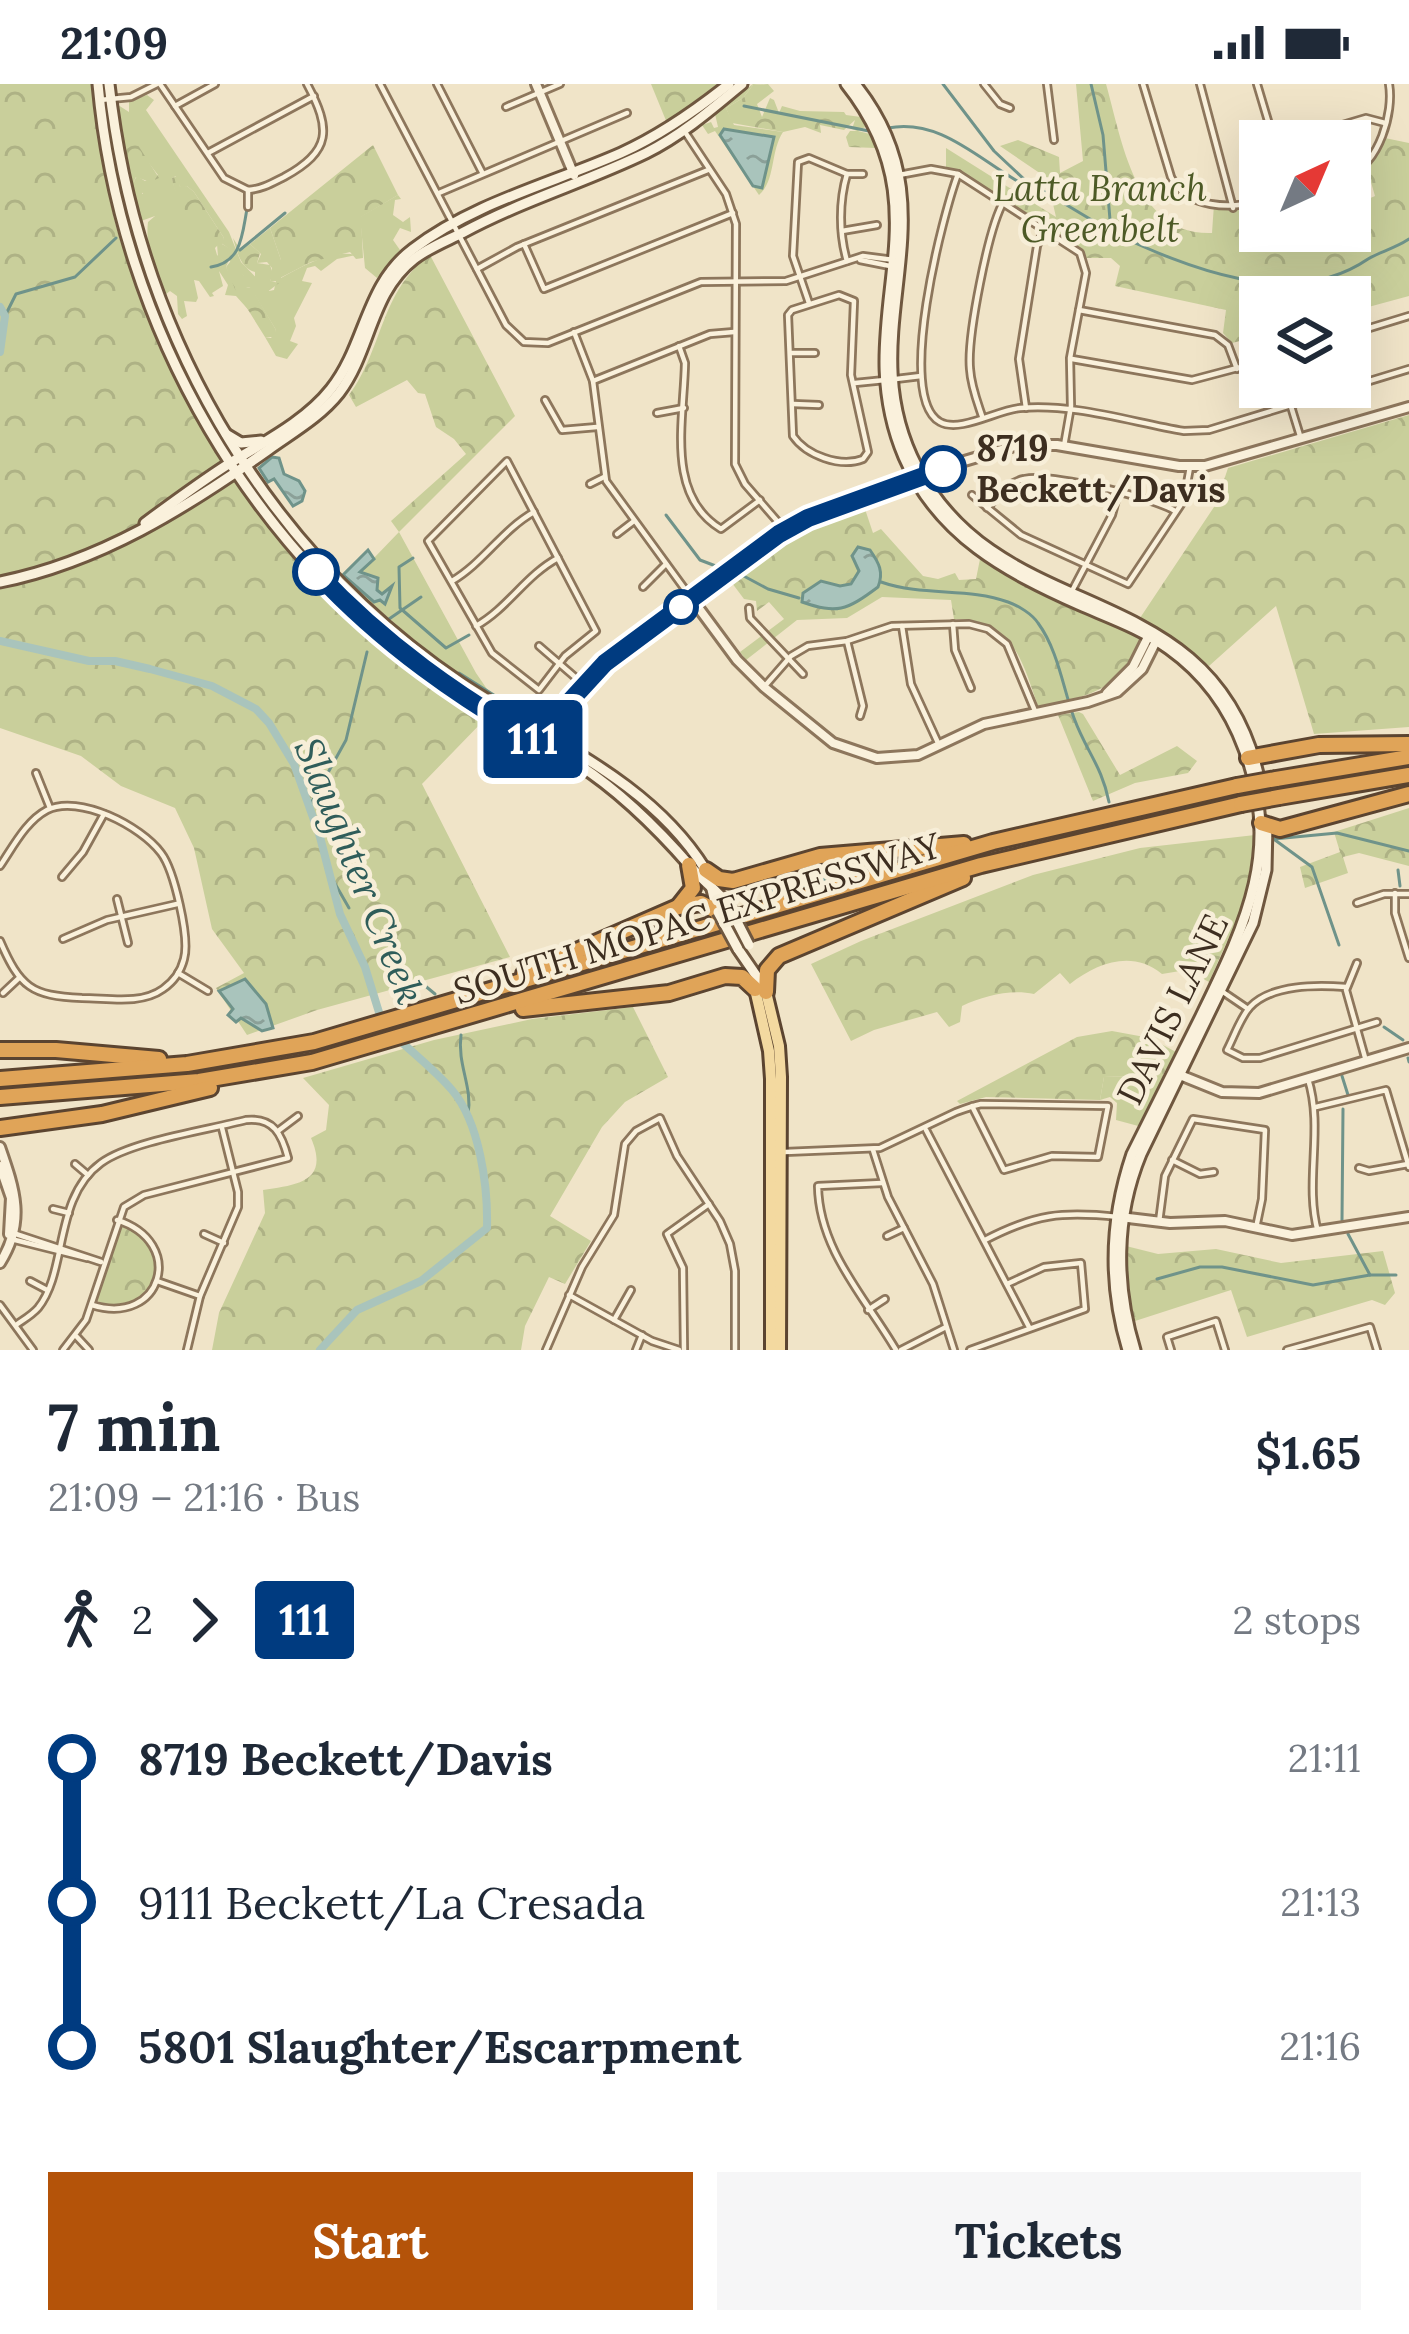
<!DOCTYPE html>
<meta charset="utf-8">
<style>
body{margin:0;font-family:Lora,serif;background:#f6f6f7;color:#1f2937;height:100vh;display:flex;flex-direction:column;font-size:45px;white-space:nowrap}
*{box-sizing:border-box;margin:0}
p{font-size:39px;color:#747a83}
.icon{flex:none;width:66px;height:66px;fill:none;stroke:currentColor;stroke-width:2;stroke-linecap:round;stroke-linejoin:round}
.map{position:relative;height:1266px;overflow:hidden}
.drawer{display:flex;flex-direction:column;background:#fff;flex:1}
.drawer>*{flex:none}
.badge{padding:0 24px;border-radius:9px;font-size:42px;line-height:78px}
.needle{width:78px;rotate:44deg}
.buttons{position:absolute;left:1239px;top:36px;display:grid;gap:24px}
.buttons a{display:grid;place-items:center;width:132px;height:132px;border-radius:0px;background:#fff;box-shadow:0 12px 48px #0002;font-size:60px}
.map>.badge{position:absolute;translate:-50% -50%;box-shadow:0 0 0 6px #fff}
.legs{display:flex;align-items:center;gap:18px;height:132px;padding:0 48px;font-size:39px}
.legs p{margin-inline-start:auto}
.head{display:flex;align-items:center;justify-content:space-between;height:204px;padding:0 48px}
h1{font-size:66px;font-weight:700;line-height:90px}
.primary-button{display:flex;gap:24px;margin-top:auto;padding:24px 48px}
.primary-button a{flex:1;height:138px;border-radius:0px;background:#b45309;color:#fff;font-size:48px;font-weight:700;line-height:138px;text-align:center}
.primary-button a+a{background:#f6f6f7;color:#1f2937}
ul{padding:0 48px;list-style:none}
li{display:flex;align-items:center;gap:42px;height:144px;font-size:45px}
li i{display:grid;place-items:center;width:18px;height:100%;margin:0 15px;background:currentColor}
li i::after{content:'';width:30px;height:30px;margin:-15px;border:9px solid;border-radius:50%;background:#fff}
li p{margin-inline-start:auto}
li:first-child i{background:linear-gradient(#0000 50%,currentColor 0)}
li:last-child i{background:linear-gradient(currentColor 50%,#0000 0)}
.status{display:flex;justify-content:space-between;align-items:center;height:84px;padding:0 60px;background:#fff;direction:ltr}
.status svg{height:33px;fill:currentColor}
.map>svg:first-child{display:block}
</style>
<div class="status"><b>21:09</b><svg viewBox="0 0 49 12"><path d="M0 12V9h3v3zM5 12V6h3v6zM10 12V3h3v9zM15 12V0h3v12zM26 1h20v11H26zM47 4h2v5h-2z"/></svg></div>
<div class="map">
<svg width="1409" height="1266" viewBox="0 0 1409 1266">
<defs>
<pattern id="forest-crowns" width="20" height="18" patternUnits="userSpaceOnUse" patternTransform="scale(3)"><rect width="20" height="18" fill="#c9cf9b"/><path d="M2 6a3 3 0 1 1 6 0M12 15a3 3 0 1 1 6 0" fill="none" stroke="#aeb285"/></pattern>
<pattern id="water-ripples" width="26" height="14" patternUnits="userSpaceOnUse" patternTransform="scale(3)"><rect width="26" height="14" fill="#a9c4bc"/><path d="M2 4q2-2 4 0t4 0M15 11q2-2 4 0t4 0" fill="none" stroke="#8ba098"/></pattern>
</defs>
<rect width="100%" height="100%" fill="#f0e4c8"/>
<g fill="#c9cf9b" fill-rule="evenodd">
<path d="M753,0L763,1H753L743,14L726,24L734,41L783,48C770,68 776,96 759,111L715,47L708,50L702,41L711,38L714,44L718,43L715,30Z"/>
<path d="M147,11L154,16L146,26L229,148L241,178L269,207L274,206L276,197L270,198L272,184L267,178L257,179L261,170L250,160L270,144L281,176V194C303,182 331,165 356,171L337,175L321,187L315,182L307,184L302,197L312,199L294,234L296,242L290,257L298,260L287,275L276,272L265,253L271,254L276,246L250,203L246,204L243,191L229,176L226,183L253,231L236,212L225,211L228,201L219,187L223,202L212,209L214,212L210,213L199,197L194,196L198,214L196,218L184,217L187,232L182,235L178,230L177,212L170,207L162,213C154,187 145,163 148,138L155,132L141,137L131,110H143L134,97L137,92L145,97L158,91L120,42L118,21L129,28V17ZM176,92L181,105L187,102L194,108L224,154L221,159L231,166V172L225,177L217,171L215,164L219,160C200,145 176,118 172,94Z"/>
<path d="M398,111L401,115L395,116L393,131L403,138L410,133L411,148L400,144L393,156L400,166L377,194L365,184L360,133Z"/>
<path d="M399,448L476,589L489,608L441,579L349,500Z"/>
<path d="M1163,991L1167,993L1142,1043L1116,1036L1117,1019L1110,1013L1100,1016L1104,993Z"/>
</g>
<g fill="url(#forest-crowns)">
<path d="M0,0H91C102,50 104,103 119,152C180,350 306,527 487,633L422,700L510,873L317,926L247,951L216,904L244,889L212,845L194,764L175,724L121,702L81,672L0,644Z"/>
<path d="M651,0H720L667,39Z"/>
<path d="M768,0L774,7L757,20L762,33L770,14L774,16L779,29L782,22L800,27L844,28L846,31L861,33L867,42L858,47L870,50L876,64L849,63L846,53L850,47H857L852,45L855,36L844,46L820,41L821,49L805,43L783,48L732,39L726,24L743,14L753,1Z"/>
<path d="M1076,0H1106C1122,56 1135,152 1212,149L1214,120L1232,124L1260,117V147H1350V123L1375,112L1366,81L1380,53L1409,59V212L1350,228V213H1260V252L1232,259L1223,249L1226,226L1115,202L1120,182L1111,174H1086L1074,158L958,87L946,84V64L1056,133L1047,94L1000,62L1018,56L1059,73L1060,89L1083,77Z"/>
<path d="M120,42L127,44L159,94L150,98L136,93L134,97L142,105V112L131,110Z"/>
<path d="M373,61L398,111L361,133L363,174L356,175L350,168L311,178L280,194L281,176L270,144Z"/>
<path d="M179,91L180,103L187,102L194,108L224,154L222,160L231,165V172L225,177L218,173L217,160C200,147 175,120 172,94Z"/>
<path d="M233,154L241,167L250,160L260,169L257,179L270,181L273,190L270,197L279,199L262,212L255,203V188C241,185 237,168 233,154Z"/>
<path d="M430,171L515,332L399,448L391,437L466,370L454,355L436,343L425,310L418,309L407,296L356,323L349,311C383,266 380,207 430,171Z"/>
<path d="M233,174L247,197L246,204L251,203L276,246L274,253H265L235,205L226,183Z"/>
<path d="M1409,331V643L1314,650L1276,522L1209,582L1176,555L1140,534L1216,420L1228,384Z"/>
<path d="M864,422L873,449L881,445L923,492L938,495L955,489L959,496L976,495L980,475L1018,498L1138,552L1141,556C1117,608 1091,612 1038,622C1021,574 1013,536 954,535L951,516L882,513L847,534L797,536L746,576L740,568L784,535L769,518L757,527L756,517L744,515L729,495L797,447Z"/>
<path d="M1079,628L1083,630L1120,691L1177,662L1197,677L1188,689L1135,699L1093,717L1058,631Z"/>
<path d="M1409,724V782L1359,769L1343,773L1348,789L1305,804L1300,783L1340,768L1334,748Z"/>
<path d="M1255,751L1245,817L1209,898L1186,886L1162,890C1133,866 1098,878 1070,900L1060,889L1034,910C1010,905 984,912 962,922L960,938L949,943L937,928L874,946L851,957L811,880L861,857L1033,791L1140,764Z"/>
<path d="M633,923L668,993L625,1018L602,1043L550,1132L591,1157L565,1200L549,1193L525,1242L521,1266H212L219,1229L265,1129L263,1106C297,1101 330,1098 311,1054L326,1046L329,1021L303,994L434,956L532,935Z"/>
<path d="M1112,947L1150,954L1176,968L1163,991L1104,993L1100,1016L986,1013L960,1020L957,1017L1077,953Z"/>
<path d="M120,1141C185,1165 150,1241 97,1217Z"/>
<path d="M1126,1162L1158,1170L1216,1165L1281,1179L1383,1167L1395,1209L1385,1221L1372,1216L1247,1253L1231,1206L1132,1238L1126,1204Z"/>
</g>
<g fill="url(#water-ripples)" stroke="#6f938a" stroke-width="3">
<path d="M724,45L774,53L762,104L753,102L720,51Z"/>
<path d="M272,373L279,374L284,390L299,397L305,407L302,417L293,422L274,395L268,398L259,384Z"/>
<path d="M858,463L870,466C879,479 884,488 878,503C846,527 837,530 802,518L803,509L821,497L840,502L851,500L859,487L852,472Z"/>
<path d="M368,466L374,475L360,488L378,494L377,506L382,510L392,502L385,520L380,516L374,518L343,491Z"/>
<path d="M820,779L824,782L826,798L772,815L762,795Z"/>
<path d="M245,895L266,920L273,944L262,947L241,934L236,938L228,931L233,925L219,907Z"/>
</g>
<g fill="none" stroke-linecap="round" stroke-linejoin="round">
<g stroke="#6f938a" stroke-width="3">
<path d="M943,0L994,67L1025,96L1110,147"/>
<path d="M1091,0L1103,51L1111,148C1186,183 1291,228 1368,175C1379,168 1394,165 1409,155"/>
<path d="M744,22L869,47"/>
<path d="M888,44C939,34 977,74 1019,98L1025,96"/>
<path d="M240,166L285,129"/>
<path d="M211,183C242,178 242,151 247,125"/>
<path d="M5,232L16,210L75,193L116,154"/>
<path d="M666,431L700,476L721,484"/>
<path d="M413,474L399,483L400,524L446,564L469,551"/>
<path d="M740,490L768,505L799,514"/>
<path d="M881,498C924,513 968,503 1008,518C1019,522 1032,530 1038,539C1058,566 1063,604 1074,634C1086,667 1102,682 1109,718"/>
<path d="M389,535L421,513"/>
<path d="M459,589L508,620"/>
<path d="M309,723L346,656L367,568"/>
<path d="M1274,755L1337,749L1409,767"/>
<path d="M1275,756L1312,783L1339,861"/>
<path d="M326,784L349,824"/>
<path d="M1398,786L1400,802"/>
<path d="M418,896L435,910"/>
<path d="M1384,943L1403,956"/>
<path d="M461,951C457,981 473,1003 468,1031"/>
<path d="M1408,974L1409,978"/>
<path d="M1342,992L1348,1011"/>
<path d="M1342,1136L1343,1025"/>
<path d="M1348,1150L1370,1191"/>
<path d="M1157,1195L1200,1183H1222L1313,1201L1370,1191H1396"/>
</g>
<g stroke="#a9c4bc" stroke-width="8">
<path d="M0,223L5,232L0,268"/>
<path d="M0,557L89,577H115L150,585L212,602L256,625L269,639L294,680L320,753L340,830L365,883L382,938"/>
<path d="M320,1266L357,1226L421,1197L487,1144C488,1103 480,1039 452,1006C436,987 414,970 396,953"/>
</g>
<defs>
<g id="minor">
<path d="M160,0L224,94L248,106"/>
<path d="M380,0L506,241L524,258L548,259L701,198L786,197L863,172L894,176"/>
<path d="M437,0L482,88"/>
<path d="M984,0L1000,20L1010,24"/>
<path d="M1047,0L1054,56"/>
<path d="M1143,0L1171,93C1187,125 1231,125 1260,117"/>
<path d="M1200,0L1233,124"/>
<path d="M1257,0L1274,57"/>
<path d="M100,16L131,13L157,0"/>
<path d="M175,22L215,0"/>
<path d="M506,23L560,0"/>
<path d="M1329,45L1366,34L1385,39"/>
<path d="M685,48L726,110L736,140L735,380L745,400L785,446"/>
<path d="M208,69L314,12"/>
<path d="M847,90C839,117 839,150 847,177"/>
<path d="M958,90C943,130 895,313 940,338C960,349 997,326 1020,324C1073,319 1131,338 1184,347L1209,346L1409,285"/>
<path d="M1350,90C1379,79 1394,29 1389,0"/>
<path d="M899,91L931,85L958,90L1080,169L1086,189L1070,274L1071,322L1064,362"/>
<path d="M248,106C262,105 272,99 284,93C332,67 331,45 307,0"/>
<path d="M439,109L627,29"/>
<path d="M248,123V106"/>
<path d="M842,147L877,141"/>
<path d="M524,160L544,205L733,129"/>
<path d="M860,176L890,182"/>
<path d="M477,185L517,163L708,86"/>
<path d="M839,211L854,217L851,291L868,368L863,375C840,384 806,371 793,352L788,231L792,226Z"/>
<path d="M809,219L793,172L798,78L809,74L847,90H863"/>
<path d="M1079,226L1215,251L1228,261L1237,285"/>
<path d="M574,248L593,297L606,397L692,515"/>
<path d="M1350,250L1409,232"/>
<path d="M679,262L685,279C684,336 665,411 721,445L760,416"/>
<path d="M792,269H815"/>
<path d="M1072,275L1192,296L1260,278"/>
<path d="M896,295L921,292"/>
<path d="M593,297L710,250L734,248"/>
<path d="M855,299L885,296"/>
<path d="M1285,303L1301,355"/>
<path d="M545,316L562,346L597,343"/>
<path d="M793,320L819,321"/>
<path d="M1026,324L1019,275L1037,162L1045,143"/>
<path d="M657,329L684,324"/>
<path d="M982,332C977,317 971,302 970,285C967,254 988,144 1004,117"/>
<path d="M507,377L596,547L565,572L539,606L492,569L428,457Z"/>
<path d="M590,400L604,393"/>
<path d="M972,411L1021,451L1128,500L1184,416L1190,383"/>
<path d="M987,424C998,413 1008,398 1024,395C1050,389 1153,413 1175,427"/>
<path d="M617,450L634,437"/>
<path d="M452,497C483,479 502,446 534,428"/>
<path d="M643,503L666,480"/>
<path d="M1073,505L1112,431L1118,408"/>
<path d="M749,524L750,534L803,590"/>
<path d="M953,540L955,566L971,604"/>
<path d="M476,542C508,524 526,491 558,474"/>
<path d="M902,542L911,600L939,661"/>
<path d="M847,557L863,622L860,632"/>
<path d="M539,562L583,600"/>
<path d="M764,603L791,572L808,562L847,557L892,542L969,540L988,545L1007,560L1035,627"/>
<path d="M36,689L50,724"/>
<path d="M0,782C13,763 26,737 47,726C79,710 141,742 161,769C174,786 190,854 184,875C181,887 173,898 163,905C141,921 108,914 82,914C31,912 20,903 0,857"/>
<path d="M62,793L83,768L104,730"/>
<path d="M1395,809V829L1409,874"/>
<path d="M117,815L128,859"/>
<path d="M1357,819L1384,810H1409"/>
<path d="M63,855L107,836L177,820"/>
<path d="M1357,879L1346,906L1366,977"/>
<path d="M178,889L208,907"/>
<path d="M1346,903C1317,901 1272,900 1250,923C1240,934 1234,953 1227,966L1243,974H1260L1377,938"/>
<path d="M1223,908L1248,925"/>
<path d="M3,909L19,894"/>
<path d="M1308,995C1324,1045 1304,1098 1318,1148"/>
<path d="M1316,1023L1386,1006L1409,1083"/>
<path d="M926,1046L1029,1243"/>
<path d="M278,1047L298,1032"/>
<path d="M873,1066L888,1113L933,1200L954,1266"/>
<path d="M785,1068L880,1064L956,1028C964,1025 972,1022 981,1020L1108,1022L1098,1073L1052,1072L1004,1086L972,1022"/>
<path d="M1172,1076L1200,1090L1214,1088"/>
<path d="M75,1080L88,1091"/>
<path d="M1359,1084L1369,1087L1408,1080"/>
<path d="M882,1099L818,1102C819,1166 865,1213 896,1266"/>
<path d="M53,1125L69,1129"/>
<path d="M1159,1138L1165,1092L1193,1035L1265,1046L1262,1115L1256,1144"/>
<path d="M16,1150L101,1178"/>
<path d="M204,1150L224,1159"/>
<path d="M887,1152L904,1144"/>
<path d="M11,1155L87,1174"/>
<path d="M985,1156C1035,1130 1062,1127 1118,1133"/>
<path d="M30,1197L47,1206"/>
<path d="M157,1197L200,1212"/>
<path d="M569,1211L652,1257L679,1266"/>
<path d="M0,1221L33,1266"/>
<path d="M92,1221C162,1243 187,1158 117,1136"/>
<path d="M868,1226L885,1215"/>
<path d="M614,1236L631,1206"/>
<path d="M16,1241C23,1236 32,1231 38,1224C68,1187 53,1114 101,1079C131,1057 208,1046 246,1036C274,1033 282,1051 288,1074L144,1111L124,1123L86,1236L63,1266"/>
<path d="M77,1253L89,1266"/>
<path d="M187,1266L200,1212L238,1123V1108L222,1044"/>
<path d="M546,1266L582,1183L614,1131L625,1060L636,1047L660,1034L677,1072L720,1137L730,1160L735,1187V1266"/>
<path d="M636,1266L642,1251"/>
<path d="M684,1266L683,1184L667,1150L709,1120"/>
<path d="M901,1266L946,1243"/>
<path d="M970,1266L1085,1225L1081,1179L1044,1183L1007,1200"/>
<path d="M1171,1266L1167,1253L1216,1237L1225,1266"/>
<path d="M1287,1266L1370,1243L1377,1266"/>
</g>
<g id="tertiary">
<path d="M536,0L574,91"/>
<path d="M692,515L737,576L764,603L833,659L877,674L918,671L984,640L1088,618L1117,608L1142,585L1157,555"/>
<path d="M1107,609L1133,583L1150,549"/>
<path d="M548,656L573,613L601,582L779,450L808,434L961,378L1018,361H1057L1179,382H1205L1409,323"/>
<path d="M1175,989L1222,1008L1259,1009L1409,964"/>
<path d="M0,1063C15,1106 26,1138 0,1179"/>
<path d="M0,1082L11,1114L9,1150"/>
<path d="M1120,1133L1170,1139L1225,1137L1292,1151L1409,1133"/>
</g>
<g id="secondary">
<path d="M98,0C120,244 253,474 458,610C496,635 537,655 576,679C620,707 657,744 691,783C703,797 718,807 729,822"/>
<path d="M109,0C136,241 258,462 461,599C545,655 649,695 705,785C712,797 713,815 718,828"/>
<path d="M846,0C952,133 845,234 904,373C938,452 1006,488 1080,521C1110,534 1142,545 1169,565C1204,590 1229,624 1244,665C1283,766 1245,841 1201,932C1178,978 1155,1024 1132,1070C1110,1135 1108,1201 1128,1266"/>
<path d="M855,0C961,132 845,245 917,383C1002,548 1212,487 1259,694"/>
<path d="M226,350L241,359L261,357"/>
<path d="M145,439C172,419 199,399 227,381C262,359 305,338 331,305C366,261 365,201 413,165C473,119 553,99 621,69C661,51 695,27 729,0"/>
<path d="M0,498C100,478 186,424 268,366C293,348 320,333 339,309C371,267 370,209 414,175C428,164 446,157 462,149C521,117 586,98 646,69C682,51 712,25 742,0"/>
<path d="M738,865L764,903"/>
<path d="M1135,1266C1115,1201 1115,1133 1141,1070L1253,839L1266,786L1267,740"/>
</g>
<g id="primary">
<path d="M755,905L769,967L771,995V1266"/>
<path d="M766,908L779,962L781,993L780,1266"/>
</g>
<g id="motorway">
<path d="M1248,674L1319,661L1409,660"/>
<path d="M1276,695L1409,673"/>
<path d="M1279,713L1409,691"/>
<path d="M1261,739L1280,745L1409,710"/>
<path d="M706,786L719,795L733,797L820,772L964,760"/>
<path d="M678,823L693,804L689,781"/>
<path d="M524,890L678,823L701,819L718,828"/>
<path d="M766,908L767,886L779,872L963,794"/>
<path d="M523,925L669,909L725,892L742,893L755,905"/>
<path d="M0,966H56L159,975"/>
<path d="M0,995L187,980L314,958L993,758L1237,702"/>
<path d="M0,1013L199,997L312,978L981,781L1241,720"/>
<path d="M0,1044L102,1030L210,1004"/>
</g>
</defs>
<use href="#minor" stroke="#8d765c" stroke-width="10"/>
<use href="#tertiary" stroke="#8d765c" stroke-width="14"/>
<use href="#secondary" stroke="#6f573f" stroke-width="15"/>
<use href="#primary" stroke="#5b4430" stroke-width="16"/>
<use href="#motorway" stroke="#5b4430" stroke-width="20"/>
<use href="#minor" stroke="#faf1dc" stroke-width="4.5"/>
<use href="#tertiary" stroke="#faf1dc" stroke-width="8"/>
<use href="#secondary" stroke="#faf1dc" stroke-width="9"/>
<use href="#primary" stroke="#f3d9a0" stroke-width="10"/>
<use href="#motorway" stroke="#e0a458" stroke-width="14"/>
<defs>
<g id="secondary-bridge">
<path d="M729,822L749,861"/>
<path d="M718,828L738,865"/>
</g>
<g id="motorway-bridge">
<path d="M1237,702L1276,695"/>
<path d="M1241,720L1279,713"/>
</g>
</defs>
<use href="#secondary-bridge" stroke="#6f573f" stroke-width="15" stroke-linecap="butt"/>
<use href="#motorway-bridge" stroke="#5b4430" stroke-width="20" stroke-linecap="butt"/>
<use href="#secondary-bridge" stroke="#faf1dc" stroke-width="9"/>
<use href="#motorway-bridge" stroke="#e0a458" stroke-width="14"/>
</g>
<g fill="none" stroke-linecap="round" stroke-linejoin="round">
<defs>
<path id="line-1" d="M316,488C383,560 460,614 545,662L571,616L605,579L779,450L808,434L943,385"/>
</defs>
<use href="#line-1" stroke="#fff" stroke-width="27"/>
<use href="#line-1" stroke="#003b80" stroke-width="18"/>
</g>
<g fill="#fff" stroke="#003b80" stroke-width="6">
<circle cx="943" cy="385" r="21"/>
<circle cx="316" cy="488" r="21"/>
<circle cx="681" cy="523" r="15"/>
</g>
<g text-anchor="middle" stroke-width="9" stroke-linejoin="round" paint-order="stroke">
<g font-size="36" font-style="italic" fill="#4d5a26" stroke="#f7eed8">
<text x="1100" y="117">Latta Branch<tspan x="1100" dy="41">Greenbelt</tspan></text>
</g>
<g font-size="36" font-weight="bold" fill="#3d2e20" stroke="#f7eed8" text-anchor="start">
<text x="976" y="377">8719<tspan x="976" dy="41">Beckett/Davis</tspan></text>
</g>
<g font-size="36" fill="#3d2e20" stroke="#f7eed8">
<text transform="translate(697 834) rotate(-17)" y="13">SOUTH MOPAC EXPRESSWAY</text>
<text transform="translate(1172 925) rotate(-64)" y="13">DAVIS LANE</text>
</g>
<g font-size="39" font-style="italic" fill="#2f5d5a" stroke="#f7eed8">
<text transform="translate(360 787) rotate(68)" y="14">Slaughter Creek</text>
</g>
</g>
</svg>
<div class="buttons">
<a><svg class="needle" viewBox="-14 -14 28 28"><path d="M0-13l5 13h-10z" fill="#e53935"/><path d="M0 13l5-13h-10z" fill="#747a83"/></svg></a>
<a><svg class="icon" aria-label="layers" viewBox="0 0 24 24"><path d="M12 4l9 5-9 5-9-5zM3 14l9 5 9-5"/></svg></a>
</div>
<b class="badge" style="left:533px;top:655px;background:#003b80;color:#fff">111</b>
</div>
<section class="drawer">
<div class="head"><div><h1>7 min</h1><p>21:09 – 21:16 · Bus</p></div><b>$1.65</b></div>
<div class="legs"><svg class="icon" aria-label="walk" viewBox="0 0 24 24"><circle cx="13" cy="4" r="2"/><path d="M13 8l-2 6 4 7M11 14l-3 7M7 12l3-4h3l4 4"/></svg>2<svg class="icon" aria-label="forward" viewBox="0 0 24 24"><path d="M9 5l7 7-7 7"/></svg><b class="badge" style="background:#003b80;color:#fff">111</b><p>2 stops</p></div>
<ul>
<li><i style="color:#003b80"></i><b>8719 Beckett/Davis</b><p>21:11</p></li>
<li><i style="color:#003b80"></i><span>9111 Beckett/La Cresada</span><p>21:13</p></li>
<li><i style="color:#003b80"></i><b>5801 Slaughter/Escarpment</b><p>21:16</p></li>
</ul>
<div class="primary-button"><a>Start</a><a>Tickets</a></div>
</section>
